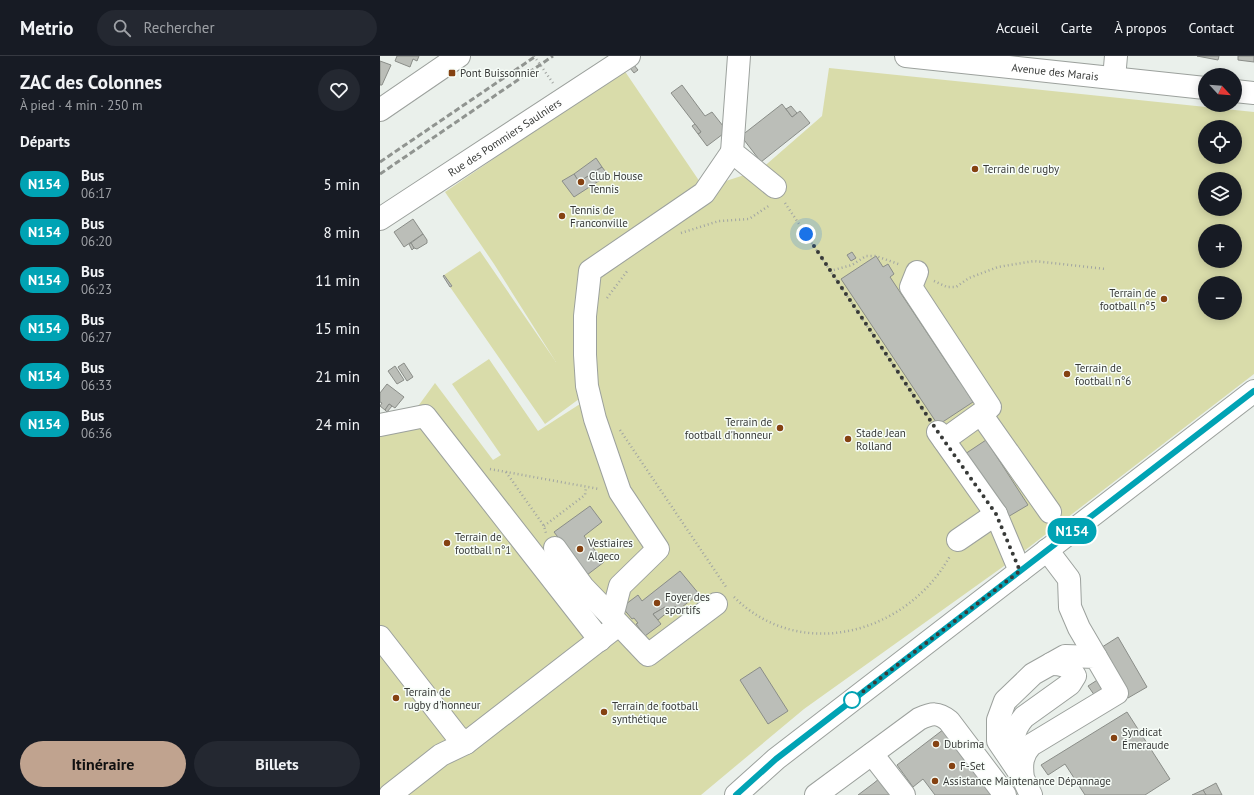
<!DOCTYPE html>
<html lang="fr">
<meta charset="utf-8">
<style>
body{margin:0;font-family:"PT Sans",sans-serif;background:#242831;color:#f1f3f6;height:100vh;display:flex;flex-direction:column;font-size:15px;white-space:nowrap}
*{box-sizing:border-box;margin:0}
p{font-size:13px;color:#9ea1a6}
.icon{flex:none;width:22px;height:22px;fill:none;stroke:currentColor;stroke-width:2;stroke-linecap:round;stroke-linejoin:round}
.map{position:relative;flex:1;overflow:hidden}
.details{display:flex;flex-direction:column;background:#171b24;width:380px}
.details>*{flex:none}
.badge{padding:0 8px;border-radius:13px;font-size:14px;line-height:26px}
.needle{width:26px;rotate:116deg}
.tools{position:absolute;left:818px;top:12px;display:grid;gap:8px}
.tools a{display:grid;place-items:center;width:44px;height:44px;border-radius:50%;background:#171b24;box-shadow:0 2px 10px #0003;font-size:20px}
.you{position:absolute;width:20px;height:20px;margin:-10px;border:3px solid #fff;border-radius:50%;background:#1a73e8;box-shadow:0 0 0 6px #1a73e833}
.map>.badge{position:absolute;translate:-50% -50%;box-shadow:0 0 0 2px #fff}
h2{padding:0 20px;font-size:15px;line-height:36px}
.round{display:grid;place-items:center;flex:none;width:42px;height:42px;border-radius:21px;background:#242831}
.summary{display:flex;align-items:center;justify-content:space-between;height:68px;padding:0 20px}
h1{font-size:19px;font-weight:700;line-height:30px}
.cta{display:flex;gap:8px;margin-top:auto;padding:8px 20px}
.cta a{flex:1;height:46px;border-radius:24px;background:#c0a38f;color:#111;font-size:16px;font-weight:700;line-height:46px;text-align:center}
.cta a+a{background:#242831;color:#f1f3f6}
ul{padding:0;list-style:none}
li{display:flex;align-items:center;gap:12px;height:48px;padding:0 20px}
li div{flex:1}
li b{display:block;font-size:15px}
li em{font-style:normal}
li .badge{min-width:44px;font-weight:700;text-align:center}
header{display:flex;align-items:center;gap:24px;box-sizing:border-box;height:56px;padding:0 20px;background:#171b24;border-bottom:1px solid #363941}
header strong{font-size:19px}
nav{display:flex;gap:22px;margin-inline-start:auto;font-size:14px}
.search{width:280px;height:36px;background:#242831;display:flex;align-items:center;gap:10px;box-sizing:border-box;padding:0 14px;border-radius:22px;color:#9ea1a6;font-size:15px}
main{display:flex;flex:1;min-height:0}
.map>svg:first-child{display:block}
</style>
<header>
<strong>Metrio</strong>
<div class="search"><svg class="icon" aria-label="search" viewBox="0 0 24 24"><circle cx="10" cy="10" r="6"/><path d="M15 15l6 6"/></svg>Rechercher</div>
<nav><a>Accueil</a><a>Carte</a><a>À propos</a><a>Contact</a></nav>
</header>
<main>
<section class="details">
<div class="summary"><div><h1>ZAC des Colonnes</h1><p>À pied · 4 min · 250 m</p></div><a class="round"><svg class="icon" aria-label="heart" viewBox="0 0 24 24"><path d="M12 20l-8-8c-3-5 5-10 8-4 3-6 11-1 8 4z"/></svg></a></div>
<h2>Départs</h2>
<ul>
<li><span class="badge" style="background:#00a3b4;color:#fff">N154</span><div><b>Bus</b><p>06:17</p></div><em>5 min</em></li>
<li><span class="badge" style="background:#00a3b4;color:#fff">N154</span><div><b>Bus</b><p>06:20</p></div><em>8 min</em></li>
<li><span class="badge" style="background:#00a3b4;color:#fff">N154</span><div><b>Bus</b><p>06:23</p></div><em>11 min</em></li>
<li><span class="badge" style="background:#00a3b4;color:#fff">N154</span><div><b>Bus</b><p>06:27</p></div><em>15 min</em></li>
<li><span class="badge" style="background:#00a3b4;color:#fff">N154</span><div><b>Bus</b><p>06:33</p></div><em>21 min</em></li>
<li><span class="badge" style="background:#00a3b4;color:#fff">N154</span><div><b>Bus</b><p>06:36</p></div><em>24 min</em></li>
</ul>
<div class="cta"><a>Itinéraire</a><a>Billets</a></div>
</section>
<div class="map">
<svg width="874" height="739" viewBox="0 0 874 739">
<rect width="100%" height="100%" fill="#eaf0eb"/>
<path fill="#d9dcaa" fill-rule="evenodd" d="M449,12L874,56V318L631,505L424,653L321,739H0V361L36,353L55,327L113,404L121,399L72,328L109,303L158,375L200,348L199,343L165,368L70,231L72,230L64,219L100,195L176,306L114,208L65,136L244,14L324,132L380,114L442,60ZM825,71H855V101H825ZM825,123H855V153H825ZM825,175H855V205H825ZM825,227H855V257H825Z"/>
<g fill="#bbbeb8" stroke="#8a8d88">
<path d="M17,0H39L37,5L33,3L30,11L15,5Z"/>
<path d="M817,0H839L838,4Z"/>
<path d="M858,0H874V6L858,4Z"/>
<path d="M0,5L11,9L2,29H0Z"/>
<path d="M254,9L258,14L254,17L250,12Z"/>
<path d="M302,29L325,60L332,56L347,75L327,90L318,78L321,76L291,37Z"/>
<path d="M402,48L412,61L420,55L430,67L381,106L361,80Z"/>
<path d="M411,50L417,57L412,61L406,53Z"/>
<path d="M315,68L321,76L318,78L312,70Z"/>
<path d="M216,102L222,111L199,126L194,118Z"/>
<path d="M222,111L228,119L194,141L182,125L194,118L199,126Z"/>
<path d="M33,163L43,178L24,191L14,176Z"/>
<path d="M43,178L47,184V187L37,193L34,192L31,187Z"/>
<path d="M31,187L34,192L32,194L29,188Z"/>
<path d="M472,196L476,202L471,205L467,199Z"/>
<path d="M496,200L503,211L508,208L514,218L510,221L579,325L584,322L590,332L586,335L593,346L558,369L461,223Z"/>
<path d="M64,219L72,230L70,231L63,220Z"/>
<path d="M24,307L33,321L27,325L18,311Z"/>
<path d="M15,310L24,324L17,328L8,315Z"/>
<path d="M7,328L24,341L15,352L9,348L5,354L0,350L2,347L0,346V337Z"/>
<path d="M9,348L12,350L7,356L5,354Z"/>
<path d="M606,384L648,449L626,462L585,398Z"/>
<path d="M210,450L222,466L204,480L224,506L207,519L174,476Z"/>
<path d="M300,515L319,538L298,554L295,550L289,555L285,551L273,558L281,568L265,580L256,568L258,567L254,562L252,563L242,551L258,539L262,545Z"/>
<path d="M285,551L289,555L278,564L273,558Z"/>
<path d="M738,581L767,631L748,642L719,593Z"/>
<path d="M380,611L408,655L388,668L360,624Z"/>
<path d="M722,621L729,631L715,640L708,630Z"/>
<path d="M747,656L790,723L765,739H705L685,708L668,719L661,709Z"/>
<path d="M564,673L615,739H555L543,723L533,731L517,709Z"/>
<path d="M500,722L513,739H478L494,727Z"/>
<path d="M836,727L842,739H826L823,734Z"/>
<path d="M823,734L826,739H812Z"/>
</g>
<g fill="none" stroke-linecap="round" stroke-linejoin="round">
<defs>
<g id="minor">
<path d="M359,0L352,96L395,131"/>
<path id="s1" d="M526,0L825,32"/>
<path d="M734,22L736,0"/>
<path d="M855,35L874,37"/>
<path d="M0,54L79,0"/>
<path id="s2" d="M0,163L249,0"/>
<path d="M537,216L531,231L610,351L564,384"/>
<path d="M601,358L670,456"/>
<path d="M0,369L45,360L220,584"/>
<path d="M558,376L616,458L640,515"/>
<path d="M578,484L616,458"/>
<path d="M175,492L203,531L232,561"/>
<path d="M667,494L689,523L690,551L699,572L716,601"/>
<path d="M336,548L268,599L232,561L240,530L278,493L240,436L215,363L207,330L205,299V260L210,215L324,137L352,96"/>
<path d="M0,581L77,680L86,687"/>
<path d="M492,698L524,739"/>
<path d="M641,708C633,689 629,678 644,661L690,628L695,620C690,610 682,608 671,608"/>
<path d="M643,722C641,708 642,699 651,689L737,637L716,601L685,600L653,618L625,645L618,664V685L643,722L651,739"/>
<path d="M10,739L61,699L86,687L232,574"/>
<path d="M356,739L396,703L874,335"/>
<path d="M436,739L539,663C552,657 558,656 569,665L625,739"/>
</g>
</defs>
<use href="#minor" stroke="#9ca19d" stroke-width="24"/>
<g stroke="#a1a5a2" stroke-width="2.5" stroke-dasharray="1 3" stroke-linecap="butt">
<path d="M405,147L547,360"/>
<path d="M301,177L339,165L369,163L390,149"/>
<path d="M450,215L472,209L486,200H496L521,209"/>
<path d="M554,225L567,231H576L589,222L618,211L654,205L726,213"/>
<path d="M227,242L248,214"/>
<path d="M240,374L346,531"/>
<path d="M110,413L219,433"/>
<path d="M126,416L164,470L166,477"/>
<path d="M164,470L205,439L206,432"/>
<path d="M354,541C420,607 527,578 570,500"/>
</g>
<use href="#minor" stroke="#fff" stroke-width="22"/>
<g stroke="#909490" stroke-width="3" stroke-dasharray="6 3" stroke-linecap="butt">
<path d="M0,106L156,0"/>
<path d="M0,118L173,0"/>
</g>
<path stroke="#a1a5a2" stroke-width="2.5" stroke-dasharray="1 3" stroke-linecap="butt" d="M154,0L173,27"/>
</g>
<g fill="none" stroke-linecap="round" stroke-linejoin="round">
<defs>
<path id="line" d="M356,739L396,703L874,335"/>
</defs>
<use href="#line" stroke="#fff" stroke-width="9"/>
<use href="#line" stroke="#00a3b4" stroke-width="6"/>
<path stroke="#383a38" stroke-width="4" stroke-dasharray="0 7.2" d="M426,178L558,376L616,458L640,515L468,647L472,644"/>
</g>
<g fill="#854212" stroke="#f7fdf8" stroke-width="1.5">
<rect x="68" y="13" width="8" height="8" rx="2"/>
<circle cx="595" cy="113" r="4"/>
<circle cx="201" cy="126" r="4"/>
<circle cx="182" cy="160" r="4"/>
<circle cx="784" cy="243" r="4"/>
<circle cx="687" cy="318" r="4"/>
<circle cx="400" cy="372" r="4"/>
<circle cx="468" cy="383" r="4"/>
<circle cx="67" cy="487" r="4"/>
<circle cx="200" cy="493" r="4"/>
<circle cx="277" cy="547" r="4"/>
<circle cx="16" cy="642" r="4"/>
<circle cx="224" cy="656" r="4"/>
<circle cx="734" cy="682" r="4"/>
<circle cx="556" cy="688" r="4"/>
<circle cx="572" cy="710" r="4"/>
<circle cx="555" cy="725" r="4"/>
</g>
<circle fill="#fff" stroke="#00a3b4" stroke-width="2" cx="472" cy="644" r="8"/>
<g text-anchor="middle" stroke-width="3" stroke-linejoin="round" paint-order="stroke">
<g font-size="11" fill="#383a38" stroke="#f7fdf8">
<text dy="4" stroke="none"><textPath href="#s1" startOffset="150">Avenue des Marais</textPath></text>
<text dy="4" stroke="none"><textPath href="#s2" startOffset="149">Rue des Pommiers Saulniers</textPath></text>
</g>
<g font-size="11" fill="#383a38" stroke="#f7fdf8" text-anchor="start">
<text x="80" y="21">Pont Buissonnier</text>
<text x="603" y="117">Terrain de rugby</text>
<text x="209" y="124">Club House<tspan x="209" dy="13">Tennis</tspan></text>
<text x="190" y="158">Tennis de<tspan x="190" dy="13">Franconville</tspan></text>
<text x="776" y="241" text-anchor="end">Terrain de<tspan x="776" dy="13">football n°5</tspan></text>
<text x="695" y="316">Terrain de<tspan x="695" dy="13">football n°6</tspan></text>
<text x="392" y="370" text-anchor="end">Terrain de<tspan x="392" dy="13">football d'honneur</tspan></text>
<text x="476" y="381">Stade Jean<tspan x="476" dy="13">Rolland</tspan></text>
<text x="75" y="485">Terrain de<tspan x="75" dy="13">football n°1</tspan></text>
<text x="208" y="491">Vestiaires<tspan x="208" dy="13">Algeco</tspan></text>
<text x="285" y="545">Foyer des<tspan x="285" dy="13">sportifs</tspan></text>
<text x="24" y="640">Terrain de<tspan x="24" dy="13">rugby d'honneur</tspan></text>
<text x="232" y="654">Terrain de football<tspan x="232" dy="13">synthétique</tspan></text>
<text x="742" y="680">Syndicat<tspan x="742" dy="13">Émeraude</tspan></text>
<text x="564" y="692">Dubrima</text>
<text x="580" y="714">F-Set</text>
<text x="563" y="729">Assistance Maintenance Dépannage</text>
</g>
</g>
</svg>
<div class="tools">
<a><svg class="needle" viewBox="-14 -14 28 28"><path d="M0-13l5 13h-10z" fill="#e53935"/><path d="M0 13l5-13h-10z" fill="#9ea1a6"/></svg></a>
<a><svg class="icon" aria-label="locate" viewBox="0 0 24 24"><circle cx="12" cy="12" r="6"/><path d="M12 2v4M12 18v4M2 12h4M18 12h4"/></svg></a>
<a><svg class="icon" aria-label="layers" viewBox="0 0 24 24"><path d="M12 4l9 5-9 5-9-5zM3 14l9 5 9-5"/></svg></a>
<a>+</a>
<a>−</a>
</div>
<div class="you" style="left:426px;top:178px"></div>
<b class="badge" style="left:692px;top:475px;background:#00a3b4;color:#fff">N154</b>
</div>
</main>
